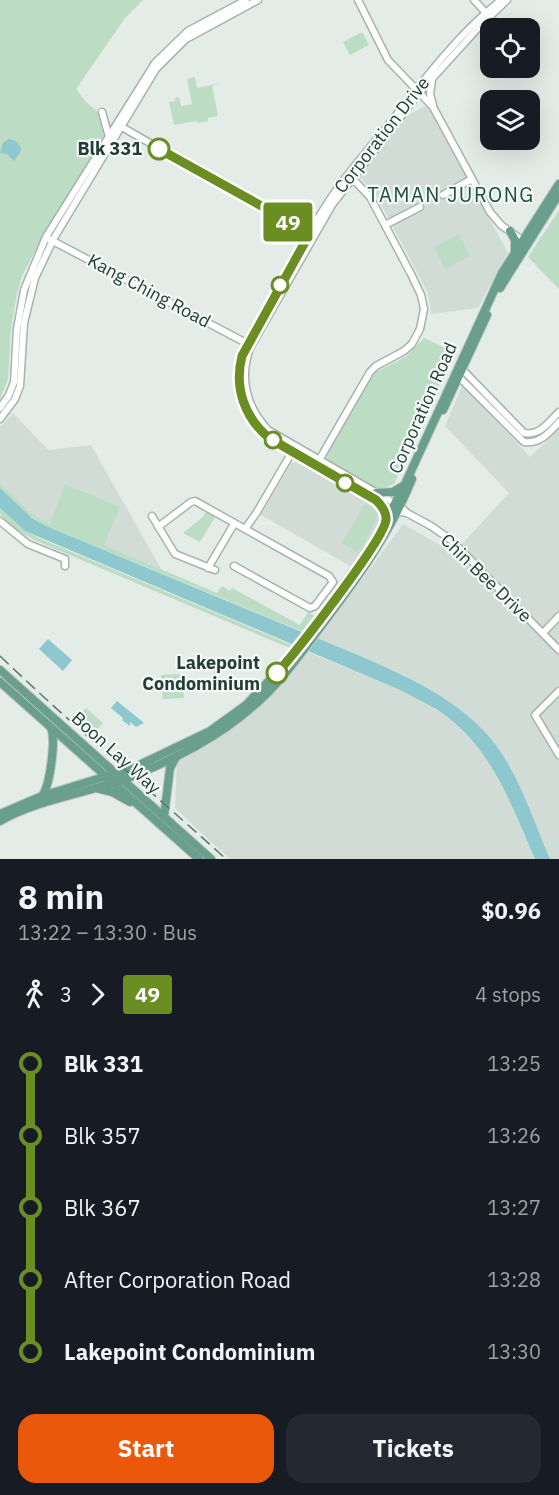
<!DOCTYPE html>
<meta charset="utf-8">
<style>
body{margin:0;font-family:"IBM Plex Sans",sans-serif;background:#242831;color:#f1f3f6;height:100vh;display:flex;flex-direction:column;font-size:22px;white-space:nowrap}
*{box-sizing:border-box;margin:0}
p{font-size:20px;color:#9ea1a6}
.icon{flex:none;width:33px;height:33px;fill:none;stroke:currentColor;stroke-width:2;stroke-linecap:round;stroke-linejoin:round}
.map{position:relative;height:859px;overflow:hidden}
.details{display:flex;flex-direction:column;background:#171b24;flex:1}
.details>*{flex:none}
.badge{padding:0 12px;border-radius:4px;font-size:21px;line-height:39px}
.controls{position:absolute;left:480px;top:18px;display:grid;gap:12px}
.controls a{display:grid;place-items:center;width:60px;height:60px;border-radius:12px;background:#171b24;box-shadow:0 6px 24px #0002;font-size:30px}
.map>.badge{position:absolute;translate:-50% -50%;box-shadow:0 0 0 3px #fff}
.legs{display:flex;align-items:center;gap:9px;height:66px;padding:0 18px;font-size:20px}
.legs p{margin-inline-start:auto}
.summary{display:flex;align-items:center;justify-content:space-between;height:102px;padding:0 18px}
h1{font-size:33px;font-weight:800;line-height:45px}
.button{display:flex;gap:12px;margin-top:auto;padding:12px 18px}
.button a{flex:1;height:69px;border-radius:18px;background:#ea580c;color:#fff;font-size:24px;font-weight:800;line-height:69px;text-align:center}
.button a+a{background:#242831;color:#f1f3f6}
ul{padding:0 18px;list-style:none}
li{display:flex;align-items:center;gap:21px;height:72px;font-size:22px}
li i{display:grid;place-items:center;width:9px;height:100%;margin:0 8px;background:currentColor}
li i::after{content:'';width:15px;height:15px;margin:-8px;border:4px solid;border-radius:50%;background:#171b24}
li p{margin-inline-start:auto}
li:first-child i{background:linear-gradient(#0000 50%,currentColor 0)}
li:last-child i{background:linear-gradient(currentColor 50%,#0000 0)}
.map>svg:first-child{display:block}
</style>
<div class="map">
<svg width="559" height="859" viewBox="0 0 559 859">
<rect width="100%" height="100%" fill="#e3ece7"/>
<g fill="#d1dcd6">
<path d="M427,105L508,253L478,308L431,314L428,293L375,193L358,176L405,117Z"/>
<path d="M463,384L530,457L559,429V859H550L514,775L498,750L404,675L318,639L403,524L454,553L509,493L445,426Z"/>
<path d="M13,413L48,450L91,445L161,569L45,521L31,513L0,483V427Z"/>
<path d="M295,462L301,463L372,503L383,515L371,541L352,567L261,515L291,464Z"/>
<path d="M308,652L400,690L426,703L455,722L476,745L490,765L508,797L535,859H230L212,843L175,808L177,762L223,735L261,705Z"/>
</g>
<g fill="#bddcc4">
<path d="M0,0H143L125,18L76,89L86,102L110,122L111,127L45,232L22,276L17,293L11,329L8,379L0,399Z"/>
<path d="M362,32L369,45L350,55L343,42Z"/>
<path d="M195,77L197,88L220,83L212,86L218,116L208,118V121L197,123L196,121L174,125L169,102L175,101V98L179,97L181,106L192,104L187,79Z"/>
<path d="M559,210V289L528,257Z"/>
<path d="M459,234L470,256L445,269L434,247Z"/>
<path d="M424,338L454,352L394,484L379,489L330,464L326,460L327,454L365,387L376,372L407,356Z"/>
<path d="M0,483L31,513L50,524L65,484L120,507L104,545L217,593L222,586L230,591L232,588L300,625L308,612L315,616L304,632L46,526C28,516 14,503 0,488Z"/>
<path d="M365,504L377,510V518L359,554L342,543Z"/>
<path d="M0,508L25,531L41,539L294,646L292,649L34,540C21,533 10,525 0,514Z"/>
<path d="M206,512L215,517L200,542L183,533L203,517Z"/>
<path d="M182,674L184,698L163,699L161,675Z"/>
<path d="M86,708L103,723L96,731L79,716Z"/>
</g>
<g fill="#8ec7ce">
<path d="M9,139L16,141L21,148L20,153L14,161L7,154L0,153L3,143Z"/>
<path d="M0,488L32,518L46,526L360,656C404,675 447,694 482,729C516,763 531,816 550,859H535C514,811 496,760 456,724C440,709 419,700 400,690L25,531L0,508Z"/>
<path d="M48,639L72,660L63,671L39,649Z"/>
<path d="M117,701L144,723L136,727L130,722V726L122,720L123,718L111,708Z"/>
</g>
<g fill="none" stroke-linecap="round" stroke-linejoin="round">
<defs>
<g id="minor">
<path d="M358,0L388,60L433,107L490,212L501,225L526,243"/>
<path d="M474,0L487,14"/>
<path d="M507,0L479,27L419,93L332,205L250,348C239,379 246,406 268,430L401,507L407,513L431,526L451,540L559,650"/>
<path d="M432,80L430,94L433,105"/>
<path d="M102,112L109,137"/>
<path d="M120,126L312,235"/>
<path d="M443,195L472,179"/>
<path d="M385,225L420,207"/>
<path d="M49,239L250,345"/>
<path d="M459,366L524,433C540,436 549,422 559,412"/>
<path d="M456,374L524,442C540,444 549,433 559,422"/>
<path d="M0,408L9,395L14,382L17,329L24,290L46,237L155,63L188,31L246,0"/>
<path d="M0,419L15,399L20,386L24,323L35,278L54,238L156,69L186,39L258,0"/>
<path d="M318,462L370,372L376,366L404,351L412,344L420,329L424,309L421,295L411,274L370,197L352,178"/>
<path d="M407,513C387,512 335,478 315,466C283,447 241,427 238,384C236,352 258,324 273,297C293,262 312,225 335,192C354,165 377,140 397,114C429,73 461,32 501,0"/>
<path d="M152,516L175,554L215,570"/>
<path d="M0,521L28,544L65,559V566"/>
<path d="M158,527L191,502L195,501L329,576L333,582L315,606L310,608L234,566"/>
<path d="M245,529L257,512L292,452"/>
<path d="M208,568L234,524"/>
<path d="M543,633L559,616"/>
<path d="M559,691L535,715L559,755"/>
</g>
<g id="major">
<path d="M510,231L515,240V251"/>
<path d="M500,288L559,194"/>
<path d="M443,410L487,315"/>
<path d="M376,493L393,492L403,486"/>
<path d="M376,500L383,509L386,521"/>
<path d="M0,670L211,859"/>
<path d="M0,682L199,859"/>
<path d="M96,788L112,792L130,802"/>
<path d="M42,796C50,786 56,740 51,728"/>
<path d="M0,814L42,796L133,768L210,731L246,705L294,654L378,536L406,482L502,273L559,184"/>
<path d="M164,817L170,768L176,757"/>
<path d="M0,821C42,797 93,793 138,774C178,757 218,737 251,708C278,686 299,656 319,629C356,580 389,536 412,479"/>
</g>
</defs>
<use href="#minor" stroke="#a6b4ae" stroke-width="9"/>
<use href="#major" stroke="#c2c8c6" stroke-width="10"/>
<use href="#minor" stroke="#fff" stroke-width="6"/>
<use href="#major" stroke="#6a9f8e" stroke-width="8"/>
<path stroke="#5e786f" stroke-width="1.5" stroke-dasharray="12 6" stroke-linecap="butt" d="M0,656C73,726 151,791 226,859"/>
</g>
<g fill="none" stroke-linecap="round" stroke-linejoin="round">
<defs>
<path id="line-1" d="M159,149L310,233L242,356C234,387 244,417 269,438L376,500C381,505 387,512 386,520C384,540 295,653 277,673"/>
</defs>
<use href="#line-1" stroke="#fff" stroke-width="14"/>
<use href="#line-1" stroke="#6b8e23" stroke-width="9"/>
</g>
<g fill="#fff" stroke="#6b8e23" stroke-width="3">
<circle cx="159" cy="149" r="10"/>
<circle cx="280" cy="285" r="8"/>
<circle cx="273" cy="440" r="8"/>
<circle cx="345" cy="483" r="8"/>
<circle cx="277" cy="673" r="10"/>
</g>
<g text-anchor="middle" stroke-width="4.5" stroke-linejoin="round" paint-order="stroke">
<g font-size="18" fill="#243c34" stroke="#f3f9f6">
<text transform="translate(382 135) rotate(-52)" y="6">Corporation Drive</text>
<text transform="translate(149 291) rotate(28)" y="6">Kang Ching Road</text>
<text transform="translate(423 408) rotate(-66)" y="6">Corporation Road</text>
<text transform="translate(486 578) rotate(44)" y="6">Chin Bee Drive</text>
<text transform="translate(116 753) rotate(42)" y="6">Boon Lay Way</text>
</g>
<g font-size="18" font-weight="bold" fill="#243c34" stroke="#f3f9f6" text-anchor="end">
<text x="142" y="155">Blk 331</text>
<text x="260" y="669">Lakepoint<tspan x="260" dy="21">Condominium</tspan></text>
</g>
<g font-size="20" letter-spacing="1.5" fill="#214d40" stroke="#f3f9f6">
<text x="451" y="202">TAMAN JURONG</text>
</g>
</g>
</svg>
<div class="controls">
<a><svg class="icon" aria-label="locate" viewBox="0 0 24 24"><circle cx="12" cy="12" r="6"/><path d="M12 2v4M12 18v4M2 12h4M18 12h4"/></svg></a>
<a><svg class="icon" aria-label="layers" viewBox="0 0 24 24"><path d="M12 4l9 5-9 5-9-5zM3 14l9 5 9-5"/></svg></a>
</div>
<b class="badge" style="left:288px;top:222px;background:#6b8e23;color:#fff">49</b>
</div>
<section class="details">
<div class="summary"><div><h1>8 min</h1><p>13:22 – 13:30 · Bus</p></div><b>$0.96</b></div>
<div class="legs"><svg class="icon" aria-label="walk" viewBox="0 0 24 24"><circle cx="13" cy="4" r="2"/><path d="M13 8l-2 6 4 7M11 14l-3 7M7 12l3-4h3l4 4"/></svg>3<svg class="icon" aria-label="forward" viewBox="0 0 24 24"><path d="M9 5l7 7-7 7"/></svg><b class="badge" style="background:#6b8e23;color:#fff">49</b><p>4 stops</p></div>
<ul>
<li><i style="color:#6b8e23"></i><b>Blk 331</b><p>13:25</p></li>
<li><i style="color:#6b8e23"></i><span>Blk 357</span><p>13:26</p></li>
<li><i style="color:#6b8e23"></i><span>Blk 367</span><p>13:27</p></li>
<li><i style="color:#6b8e23"></i><span>After Corporation Road</span><p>13:28</p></li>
<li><i style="color:#6b8e23"></i><b>Lakepoint Condominium</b><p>13:30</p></li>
</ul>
<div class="button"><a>Start</a><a>Tickets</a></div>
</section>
